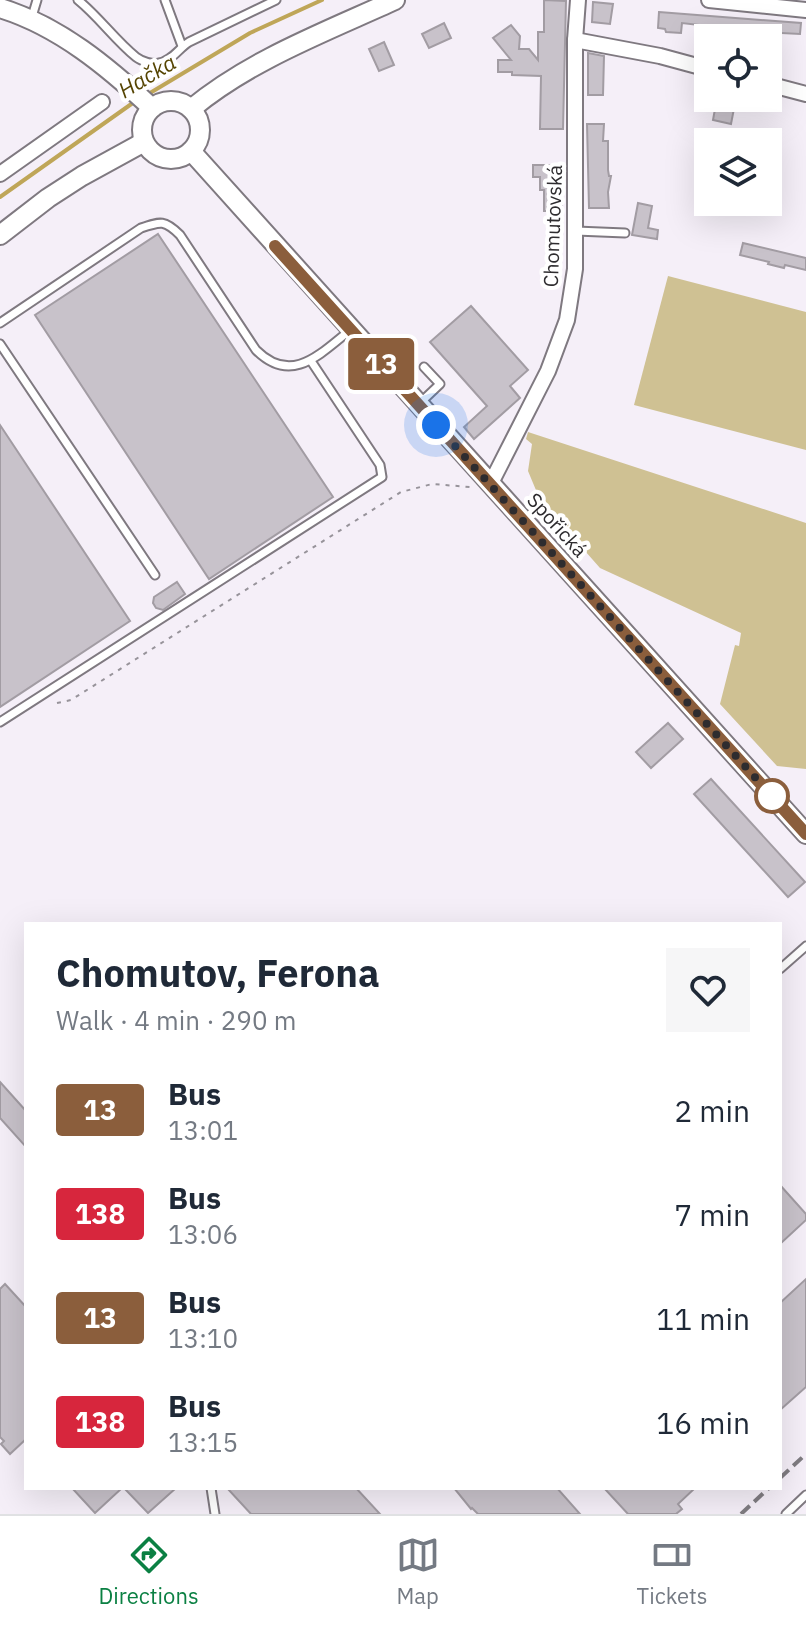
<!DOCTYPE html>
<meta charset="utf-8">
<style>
body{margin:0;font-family:"IBM Plex Sans",sans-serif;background:#f6f6f7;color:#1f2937;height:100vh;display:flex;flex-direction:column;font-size:30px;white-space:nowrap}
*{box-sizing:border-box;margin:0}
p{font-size:26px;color:#747a83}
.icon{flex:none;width:44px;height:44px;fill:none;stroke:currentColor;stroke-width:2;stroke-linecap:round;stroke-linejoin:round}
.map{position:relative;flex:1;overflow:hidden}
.panel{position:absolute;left:24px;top:922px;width:758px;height:568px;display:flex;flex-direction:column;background:#fff;border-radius:0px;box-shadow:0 8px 32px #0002}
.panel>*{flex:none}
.badge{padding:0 16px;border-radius:6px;font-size:28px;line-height:52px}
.buttons{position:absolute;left:694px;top:24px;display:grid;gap:16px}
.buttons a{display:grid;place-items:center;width:88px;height:88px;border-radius:0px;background:#fff;box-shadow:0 8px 32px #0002;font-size:40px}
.you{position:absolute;width:40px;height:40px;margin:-20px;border:6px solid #fff;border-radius:50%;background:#1a73e8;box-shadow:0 0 0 12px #1a73e833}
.map>.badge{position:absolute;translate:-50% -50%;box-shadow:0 0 0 4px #fff}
.round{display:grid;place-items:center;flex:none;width:84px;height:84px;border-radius:0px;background:#f6f6f7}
.head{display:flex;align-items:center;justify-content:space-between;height:136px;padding:0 32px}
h1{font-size:38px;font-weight:700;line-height:60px}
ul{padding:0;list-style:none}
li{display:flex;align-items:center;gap:24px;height:104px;padding:0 32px}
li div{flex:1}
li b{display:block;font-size:30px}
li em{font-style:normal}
li .badge{min-width:88px;font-weight:700;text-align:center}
.tab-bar{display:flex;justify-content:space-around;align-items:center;height:112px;border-top:2px solid #e0e1e3;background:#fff;font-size:22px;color:#747a83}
.tab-bar a{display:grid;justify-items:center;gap:4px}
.tab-bar .active{color:#0b8043}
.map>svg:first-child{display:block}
</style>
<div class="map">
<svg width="806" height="1514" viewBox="0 0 806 1514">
<rect width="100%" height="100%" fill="#f5eff8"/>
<g fill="#cfc193">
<path d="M668,276L806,312V450L634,405Z"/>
<path d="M528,432L806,523V769L777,766L720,704L735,645L739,646L741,633L600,568L548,509L538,495L528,471L532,444L526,439Z"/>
</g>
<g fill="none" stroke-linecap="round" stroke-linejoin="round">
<g stroke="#bfa658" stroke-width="4">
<path d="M145,96L250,33L322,0"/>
<path d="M0,197L137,100"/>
</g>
</g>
<g fill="#c8c2ca" stroke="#a29ca3" stroke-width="2">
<path d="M544,0L566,1L563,129H540L541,76L512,75V72H498V60H511L493,38L511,25L520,36L519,49H529L538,60V32H544Z"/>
<path d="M593,2L613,4L610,24L592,22Z"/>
<path d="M659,12L801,23L800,34L760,32V35L734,32V29L682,23L681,33L666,32L665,29L658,28Z"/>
<path d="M444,23L451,38L429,48L422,34Z"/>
<path d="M384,42L394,65L379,71L369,49Z"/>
<path d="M588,53L604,56L603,95H588Z"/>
<path d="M717,98H736L731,124L713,120Z"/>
<path d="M587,124H604L603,141H608V170L609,176H611L608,192L609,208H589Z"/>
<path d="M533,165H562V211H544V190H540V177H533Z"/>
<path d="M638,203L652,206L648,228L658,230L657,239L632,235Z"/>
<path d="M158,234L333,497L209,579L35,315Z"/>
<path d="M743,243L806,258V270L785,265L784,268L768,264L769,262L740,255Z"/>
<path d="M471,306L528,370L510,386L520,398L474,439L464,427L487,406L430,342Z"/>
<path d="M0,425L130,621L0,707Z"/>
<path d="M177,582L185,594L163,610L156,608L153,603L154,597Z"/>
<path d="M668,723L683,739L651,768L636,752Z"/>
<path d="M711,779L805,882L788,897L694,794Z"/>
<path d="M0,1082L26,1111V1147L0,1118Z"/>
<path d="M780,1185L806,1214V1220L780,1244Z"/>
<path d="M806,1279V1387L780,1410V1303Z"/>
<path d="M5,1284L26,1307V1439L10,1454L1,1444L4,1441L0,1437V1289Z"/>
<path d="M72,1488H122L95,1513Z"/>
<path d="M124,1488H176L148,1513Z"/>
<path d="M227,1488H356L380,1514H251Z"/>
<path d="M454,1488H557L580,1514H478L472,1508L471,1509Z"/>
<path d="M604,1488H695L678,1504L682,1509L676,1514H628Z"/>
</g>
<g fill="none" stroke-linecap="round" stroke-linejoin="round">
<defs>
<g id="lane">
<path d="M78,0C99,17 115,40 136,57C141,61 153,65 159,63C172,61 179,48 189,42L276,0"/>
<path d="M165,0L182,46"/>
<path d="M31,20L37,0"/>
<path d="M576,231L625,233"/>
<path d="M0,323L141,228C161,221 165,220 180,235L256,350C291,385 319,355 349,331"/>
<path d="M0,344L155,575"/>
<path d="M420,403L440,384L424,367"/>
<path d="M0,722L382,477L380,465L311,361"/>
<path d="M780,969L806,946"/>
<path d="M211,1488L215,1514"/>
<path d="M786,1514L806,1495"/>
</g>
<g id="street">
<path d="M709,0L806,10"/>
<path d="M575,40L660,56L708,69"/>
<path d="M768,84L806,94"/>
<path d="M0,174L102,102"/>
<path d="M490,485L548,371L567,320L575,269V40L578,0"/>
</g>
<g id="secondary">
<path d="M0,8C59,26 108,67 152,108"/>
<circle cx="171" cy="130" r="29"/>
<path d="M191,109C250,60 325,32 395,0"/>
<path d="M191,151L806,834"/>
<path d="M0,235L48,198L82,176L144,142"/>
</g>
</defs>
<use href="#lane" stroke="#7f7980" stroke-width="11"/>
<use href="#street" stroke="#7f7980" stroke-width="18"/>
<use href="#secondary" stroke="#7f7980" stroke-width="22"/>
<path stroke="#97939a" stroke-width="2" stroke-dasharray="4 6" stroke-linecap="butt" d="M57,703L71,700L401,492L432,484L470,487"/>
<use href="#lane" stroke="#fff" stroke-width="7"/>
<use href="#street" stroke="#fff" stroke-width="14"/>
<use href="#secondary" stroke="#fff" stroke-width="18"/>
<g stroke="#7f7c81" stroke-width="4" stroke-dasharray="12 6" stroke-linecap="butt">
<path d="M780,1478L806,1454"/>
<path d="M741,1514L769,1488"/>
</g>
</g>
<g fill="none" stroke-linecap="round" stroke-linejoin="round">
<defs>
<path id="line" d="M275,246L806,834"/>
</defs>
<use href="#line" stroke="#fff" stroke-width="18"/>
<use href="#line" stroke="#8b5e3c" stroke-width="12"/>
<path stroke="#2e2c2f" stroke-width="8" stroke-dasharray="0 14.4" d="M436,425L772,796"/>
</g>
<circle fill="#fff" stroke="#8b5e3c" stroke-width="4" cx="772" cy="796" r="16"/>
<g text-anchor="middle" stroke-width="8" stroke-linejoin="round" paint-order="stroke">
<g font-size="20" fill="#2e2c2f" stroke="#fff">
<text transform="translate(553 226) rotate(-88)" y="7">Chomutovská</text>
<text transform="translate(557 525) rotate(48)" y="7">Spořická</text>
</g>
<g font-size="22" font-style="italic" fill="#554402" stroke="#fff">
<text transform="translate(147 76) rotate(-31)" y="8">Hačka</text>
</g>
</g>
</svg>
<div class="buttons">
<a><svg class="icon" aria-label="locate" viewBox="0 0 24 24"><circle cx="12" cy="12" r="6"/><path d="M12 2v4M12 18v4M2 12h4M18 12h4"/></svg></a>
<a><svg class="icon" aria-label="layers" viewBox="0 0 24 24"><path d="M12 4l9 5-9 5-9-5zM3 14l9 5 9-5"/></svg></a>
</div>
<div class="you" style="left:436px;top:425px"></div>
<b class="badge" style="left:381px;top:364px;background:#8b5e3c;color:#fff">13</b>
<section class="panel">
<div class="head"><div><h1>Chomutov, Ferona</h1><p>Walk · 4 min · 290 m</p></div><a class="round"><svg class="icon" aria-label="heart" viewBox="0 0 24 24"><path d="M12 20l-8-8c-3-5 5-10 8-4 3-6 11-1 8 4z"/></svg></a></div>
<ul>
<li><span class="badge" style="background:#8b5e3c;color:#fff">13</span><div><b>Bus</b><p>13:01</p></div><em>2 min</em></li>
<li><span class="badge" style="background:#d7263d;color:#fff">138</span><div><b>Bus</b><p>13:06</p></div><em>7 min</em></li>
<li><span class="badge" style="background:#8b5e3c;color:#fff">13</span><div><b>Bus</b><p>13:10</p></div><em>11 min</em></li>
<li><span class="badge" style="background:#d7263d;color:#fff">138</span><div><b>Bus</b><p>13:15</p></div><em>16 min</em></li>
</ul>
</section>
</div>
<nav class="tab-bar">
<a class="active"><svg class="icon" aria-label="directions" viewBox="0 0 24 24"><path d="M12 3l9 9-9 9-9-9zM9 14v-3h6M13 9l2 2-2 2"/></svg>Directions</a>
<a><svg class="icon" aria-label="map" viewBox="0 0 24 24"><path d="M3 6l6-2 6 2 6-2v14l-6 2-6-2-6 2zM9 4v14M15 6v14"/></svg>Map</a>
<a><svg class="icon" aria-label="tickets" viewBox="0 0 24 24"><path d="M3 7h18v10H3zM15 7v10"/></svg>Tickets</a>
</nav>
